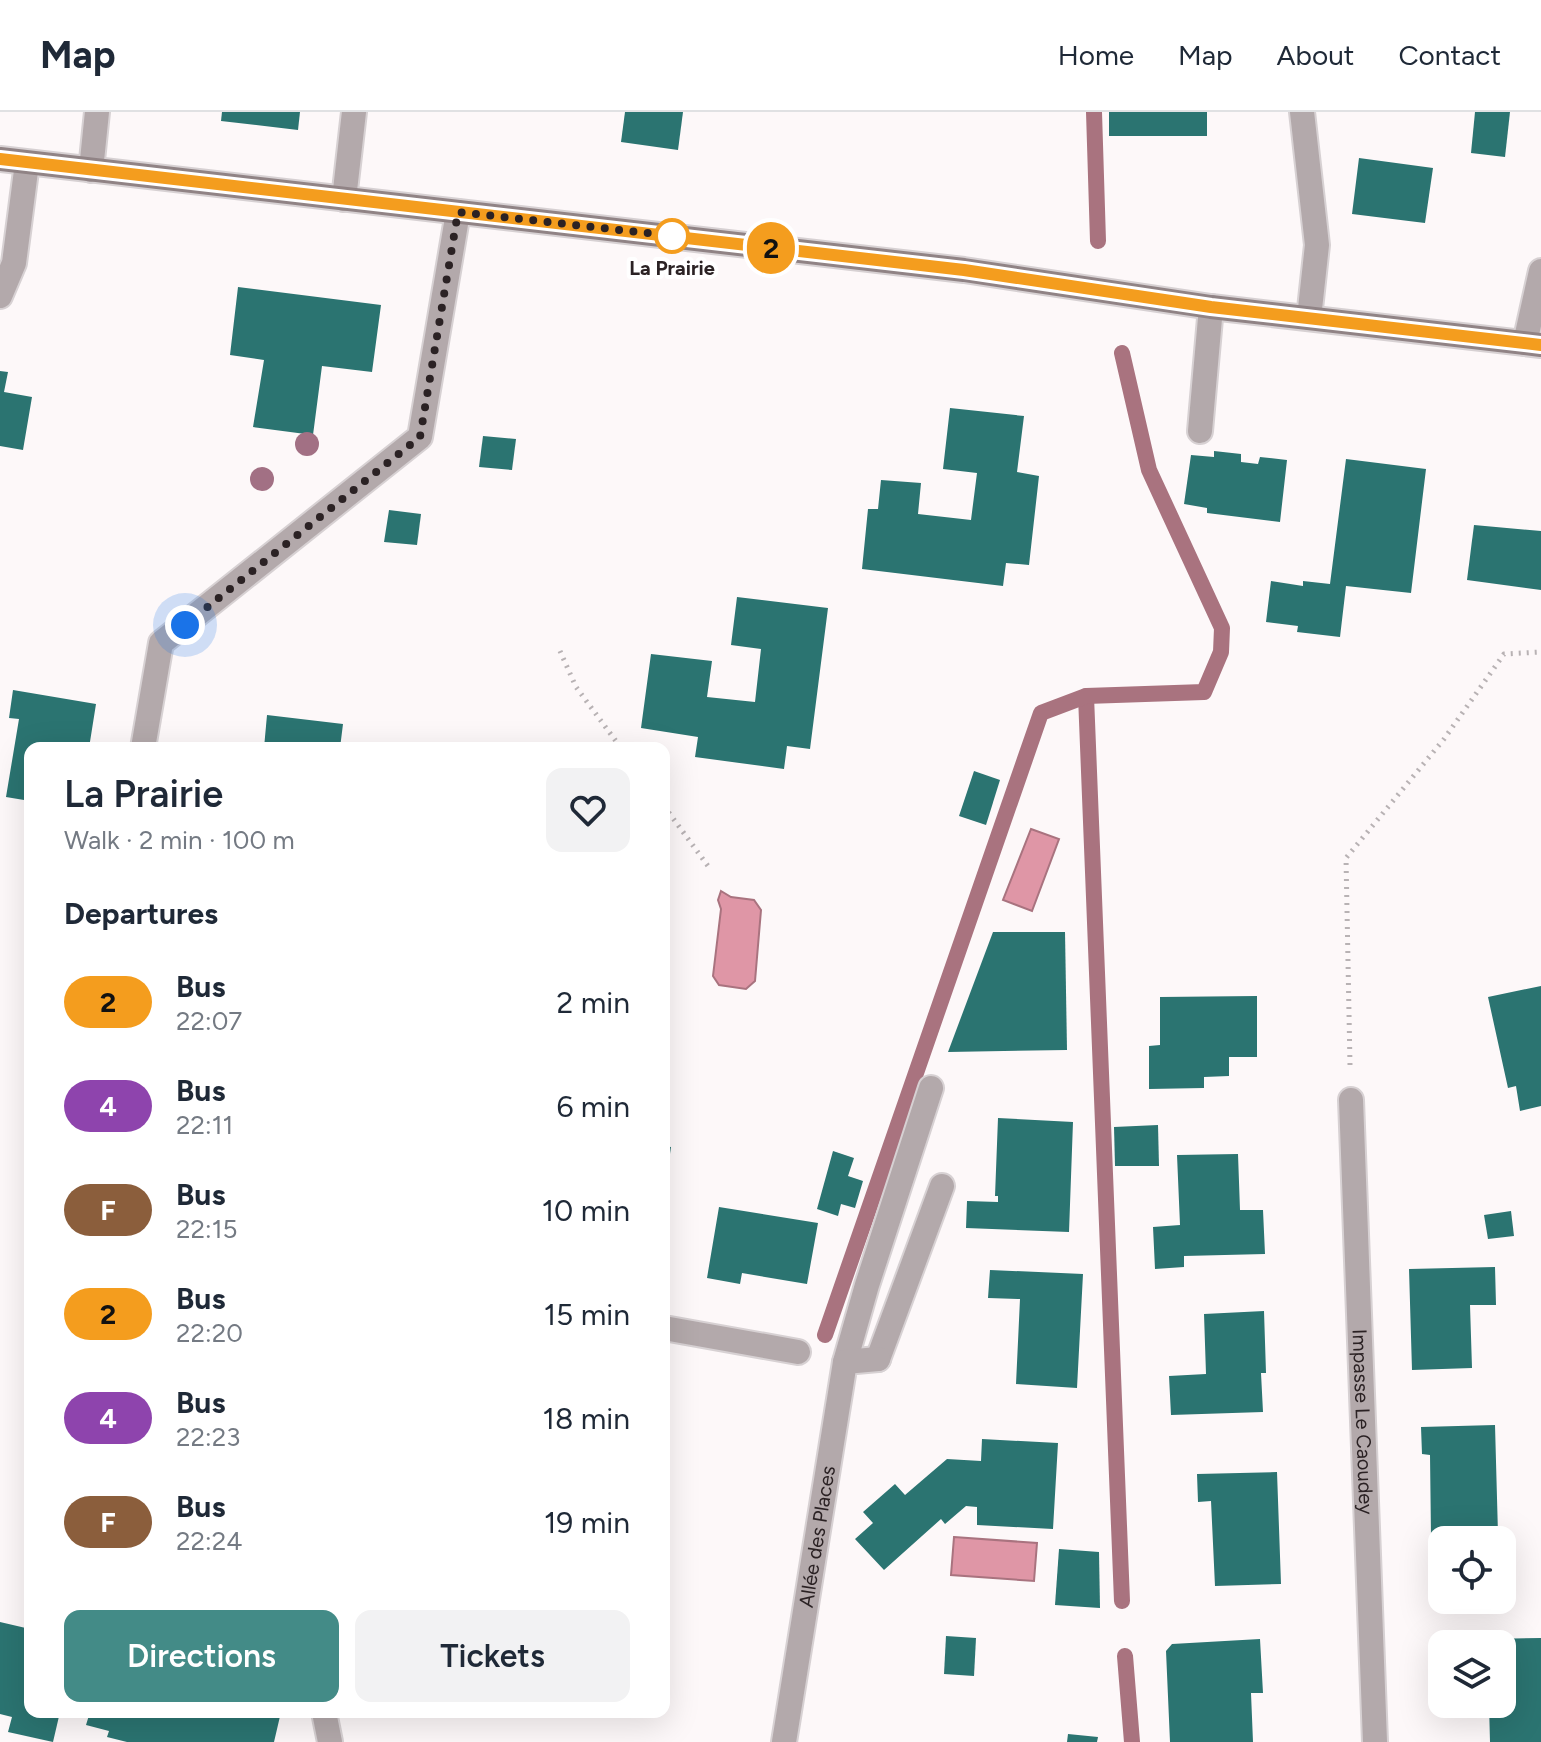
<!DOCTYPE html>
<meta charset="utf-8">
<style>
body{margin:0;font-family:Figtree,sans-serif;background:#f2f2f3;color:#1f2937;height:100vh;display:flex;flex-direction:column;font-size:30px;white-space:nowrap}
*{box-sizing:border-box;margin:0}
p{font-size:26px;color:#747a83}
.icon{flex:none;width:44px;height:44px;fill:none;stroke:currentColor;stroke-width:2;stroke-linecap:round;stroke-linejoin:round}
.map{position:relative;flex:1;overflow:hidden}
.details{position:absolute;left:24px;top:630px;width:646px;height:976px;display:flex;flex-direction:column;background:#fff;border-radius:16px;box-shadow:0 8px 32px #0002}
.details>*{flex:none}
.badge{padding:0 16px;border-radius:26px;font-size:28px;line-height:52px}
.tools{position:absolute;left:1428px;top:1414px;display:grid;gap:16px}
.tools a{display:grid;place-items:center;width:88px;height:88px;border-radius:16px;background:#fff;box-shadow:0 8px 32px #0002;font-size:40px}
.you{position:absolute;width:40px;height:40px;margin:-20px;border:6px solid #fff;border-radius:50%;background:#1a73e8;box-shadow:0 0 0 12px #1a73e833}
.map>.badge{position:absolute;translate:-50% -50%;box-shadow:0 0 0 4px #fff}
h2{padding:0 40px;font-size:30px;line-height:72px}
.round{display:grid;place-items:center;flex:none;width:84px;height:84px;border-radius:16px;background:#f2f2f3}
.headline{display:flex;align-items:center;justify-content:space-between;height:136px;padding:0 40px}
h1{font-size:38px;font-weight:600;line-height:60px}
.cta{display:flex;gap:16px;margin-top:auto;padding:16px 40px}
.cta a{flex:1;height:92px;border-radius:16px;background:#438b87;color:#fff;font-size:32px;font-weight:600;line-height:92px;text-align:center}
.cta a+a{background:#f2f2f3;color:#1f2937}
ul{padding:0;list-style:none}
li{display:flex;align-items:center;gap:24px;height:104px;padding:0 40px}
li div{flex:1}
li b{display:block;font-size:30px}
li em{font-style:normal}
li .badge{min-width:88px;font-weight:700;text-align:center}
header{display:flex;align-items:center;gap:48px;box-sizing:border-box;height:112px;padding:0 40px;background:#fff;border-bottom:2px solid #e0e1e3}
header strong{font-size:38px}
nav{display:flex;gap:44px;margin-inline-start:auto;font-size:28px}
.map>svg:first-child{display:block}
</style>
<header>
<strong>Map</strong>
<nav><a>Home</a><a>Map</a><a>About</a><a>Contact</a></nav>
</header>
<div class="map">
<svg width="1541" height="1630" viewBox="0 0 1541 1630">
<rect width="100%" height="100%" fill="#fdf8f9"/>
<g fill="#df96a6" stroke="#a9737f" stroke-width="2">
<path d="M1031,717L1059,727L1032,799L1003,788Z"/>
<path d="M721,779L731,785L754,788L761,798L755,869L746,877L719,873L713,864L721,797L718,788Z"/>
<path d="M954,1425L1037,1431L1034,1469L951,1463Z"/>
</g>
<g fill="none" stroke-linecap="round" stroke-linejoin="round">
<g stroke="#a9737f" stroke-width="16">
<path d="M1094,0L1098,129"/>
<path d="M1086,584L1122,1489"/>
<path d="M825,1223L1041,601L1086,584L1204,580L1221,540L1222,516L1149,358L1122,241"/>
<path d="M1125,1544L1132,1630"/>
</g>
</g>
<g fill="#2b7471">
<path d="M222,0H300L298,18L221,9Z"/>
<path d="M625,0H683L678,38L621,30Z"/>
<rect x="1109" y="0" width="98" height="24"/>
<path d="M1475,0H1510L1505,45L1471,41Z"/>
<path d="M1359,46L1433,56L1425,111L1352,102Z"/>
<path d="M238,175L381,193L372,260L322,254L313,323L253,315L264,248L230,243Z"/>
<path d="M0,259L8,260L4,280L32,285L23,338L0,334Z"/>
<path d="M950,296L1024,304L1017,360L1039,364L1029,453L1006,451L1003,474L862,457L868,397H878L881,368L921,371L918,402L971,408L977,361L943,357Z"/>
<path d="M483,324L516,327L512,358L479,355Z"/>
<path d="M1214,339L1241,342V350L1258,352L1260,345L1287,348L1280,410L1207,401V396L1184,392L1191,343L1214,345Z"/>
<path d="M1346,347L1426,357L1411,481L1346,474L1340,525L1297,520L1298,514L1266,510L1271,469L1303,474V469L1330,472Z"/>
<path d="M389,398L421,402L417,433L384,430Z"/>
<path d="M1474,413L1541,419V478L1467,468Z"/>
<path d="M737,485L828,496L810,637L787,634L784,657L695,645L698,625L641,616L651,542L712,549L707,585L755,590L761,537L731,533Z"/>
<path d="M13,578L96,592L89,636H30V689L6,685L19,607L9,606Z"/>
<path d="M267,603L343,612L340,636H264Z"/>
<path d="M974,659L1000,668L986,713L959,704Z"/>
<path d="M993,820H1065L1067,938L948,940Z"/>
<path d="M1541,874V994L1520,999L1516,974L1508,976L1488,885Z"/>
<path d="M1257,884V945H1229V964L1204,965V976L1149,977V934L1160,933V885Z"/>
<path d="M998,1006L1073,1010L1069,1120L966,1116L967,1089L998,1090V1084H995Z"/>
<path d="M1158,1013L1159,1054H1115L1114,1015Z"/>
<path d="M664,1034L671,1035L666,1069H664Z"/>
<path d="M833,1039L854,1046L848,1064L863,1069L855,1096L841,1092L838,1104L817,1097Z"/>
<path d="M1238,1042L1240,1098H1263L1265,1142L1184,1144V1155L1155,1157L1153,1115L1180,1113L1177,1043Z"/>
<path d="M719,1095L818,1111L807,1172L742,1161L740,1172L707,1166Z"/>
<path d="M1511,1099L1514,1124L1488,1127L1484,1103Z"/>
<path d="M1495,1155L1496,1193H1470L1472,1256L1412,1258L1409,1157Z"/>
<path d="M990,1158L1083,1162L1077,1276L1016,1272L1020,1187L988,1186Z"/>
<path d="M1264,1199L1266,1261H1261L1263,1300L1171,1303L1169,1264L1206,1262L1204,1202Z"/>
<path d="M1495,1313L1498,1422L1431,1424L1430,1343L1422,1342L1421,1315Z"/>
<path d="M982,1327L1058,1331L1053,1417L977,1413V1395L966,1394L945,1412L941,1407L884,1458L855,1427L873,1411L863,1400L895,1372L905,1383L947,1347L981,1349Z"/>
<path d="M1277,1360L1281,1472L1215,1474L1211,1389L1198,1390L1197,1362Z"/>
<path d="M1059,1437L1099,1440L1100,1496L1055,1493Z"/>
<path d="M0,1510L30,1517V1600H60L53,1630L8,1620L12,1605L0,1602Z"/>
<path d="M946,1524L976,1526L974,1564L944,1562Z"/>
<path d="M1541,1526V1630H1490L1489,1592H1502V1532H1487V1527Z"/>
<path d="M1260,1527L1263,1581H1251L1253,1630H1170L1166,1539L1172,1532Z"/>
<path d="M90,1600H231L249,1606L250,1600H281L274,1630H127L107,1625L109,1619L86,1613Z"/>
<path d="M1068,1622L1098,1625L1097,1630H1067Z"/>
</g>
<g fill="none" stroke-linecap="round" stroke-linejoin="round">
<defs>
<g id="lane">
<path d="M1302,0L1317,133L1309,206"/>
<path d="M91,58L97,0"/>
<path d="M0,184L14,151L27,51"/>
<path d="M1525,231L1541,159"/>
<path d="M1200,319L1211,195"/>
<path d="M878,1247L942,1074"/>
<path d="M845,1250L867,1173L931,976"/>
<path d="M324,1600L330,1630"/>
</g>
<g id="street">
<path d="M344,87L354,0"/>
<path d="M143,636L161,531L420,325L458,100"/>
<path id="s1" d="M1351,988L1375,1630"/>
<path d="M664,1216L798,1240"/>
<path id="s2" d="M784,1630L845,1250L878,1247"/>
</g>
<path id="secondary" d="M0,47L964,158L1211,195L1541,233"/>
</defs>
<use href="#lane" stroke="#d7d1d3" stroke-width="28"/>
<use href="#street" stroke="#d7d1d3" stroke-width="28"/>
<use href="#secondary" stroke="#d7d1d3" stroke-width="28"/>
<g stroke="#b8b2b4" stroke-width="5" stroke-dasharray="2 6" stroke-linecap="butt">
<path d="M560,539L576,575L621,636"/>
<path d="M664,694L708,754"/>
<path d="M1350,953L1346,746L1444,627L1504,542L1541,540"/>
</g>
<use href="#lane" stroke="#b3a9ab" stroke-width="24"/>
<use href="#street" stroke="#b3a9ab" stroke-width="24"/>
<use href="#secondary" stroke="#908385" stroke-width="24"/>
</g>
<g fill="#a27084">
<circle cx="307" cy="332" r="12"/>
<circle cx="262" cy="367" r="12"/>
</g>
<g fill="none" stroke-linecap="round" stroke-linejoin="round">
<defs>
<path id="line" d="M0,47L964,158L1211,195L1541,233"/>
</defs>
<use href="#line" stroke="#fff" stroke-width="18"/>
<use href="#line" stroke="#f49d1e" stroke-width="12"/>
<path stroke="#2b2224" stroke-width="8" stroke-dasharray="0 14.4" d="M185,513L420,325L458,100L674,124H672"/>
</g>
<circle fill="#fff" stroke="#f49d1e" stroke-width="4" cx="672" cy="124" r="16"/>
<g text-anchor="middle" stroke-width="8" stroke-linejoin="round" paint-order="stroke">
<g font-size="20" font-weight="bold" fill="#2b2224" stroke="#fff">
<text x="672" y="163">La Prairie</text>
</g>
<g font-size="20" fill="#2b2224" stroke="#fff">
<text dy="7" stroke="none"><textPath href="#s1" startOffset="322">Impasse Le Caoudey</textPath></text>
<text dy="7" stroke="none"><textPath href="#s2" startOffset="208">Allée des Places</textPath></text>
</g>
</g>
</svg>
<div class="tools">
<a><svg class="icon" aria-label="locate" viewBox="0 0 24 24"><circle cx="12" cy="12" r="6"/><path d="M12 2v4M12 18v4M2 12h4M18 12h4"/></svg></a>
<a><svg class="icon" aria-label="layers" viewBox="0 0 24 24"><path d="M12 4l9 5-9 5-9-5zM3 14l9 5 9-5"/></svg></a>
</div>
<div class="you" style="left:185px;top:513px"></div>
<b class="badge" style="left:771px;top:136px;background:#f49d1e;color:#111">2</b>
<section class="details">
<div class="headline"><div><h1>La Prairie</h1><p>Walk · 2 min · 100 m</p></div><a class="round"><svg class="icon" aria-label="heart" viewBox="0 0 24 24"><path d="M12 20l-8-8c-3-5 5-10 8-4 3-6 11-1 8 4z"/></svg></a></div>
<h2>Departures</h2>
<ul>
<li><span class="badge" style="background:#f49d1e;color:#111">2</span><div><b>Bus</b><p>22:07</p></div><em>2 min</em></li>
<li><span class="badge" style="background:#8e44ad;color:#fff">4</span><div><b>Bus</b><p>22:11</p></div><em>6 min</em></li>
<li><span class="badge" style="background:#8b5e3c;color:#fff">F</span><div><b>Bus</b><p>22:15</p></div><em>10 min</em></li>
<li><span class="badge" style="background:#f49d1e;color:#111">2</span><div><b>Bus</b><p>22:20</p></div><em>15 min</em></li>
<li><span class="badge" style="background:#8e44ad;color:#fff">4</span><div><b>Bus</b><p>22:23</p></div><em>18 min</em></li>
<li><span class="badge" style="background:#8b5e3c;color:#fff">F</span><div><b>Bus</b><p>22:24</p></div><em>19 min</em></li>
</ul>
<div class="cta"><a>Directions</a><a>Tickets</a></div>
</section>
</div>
